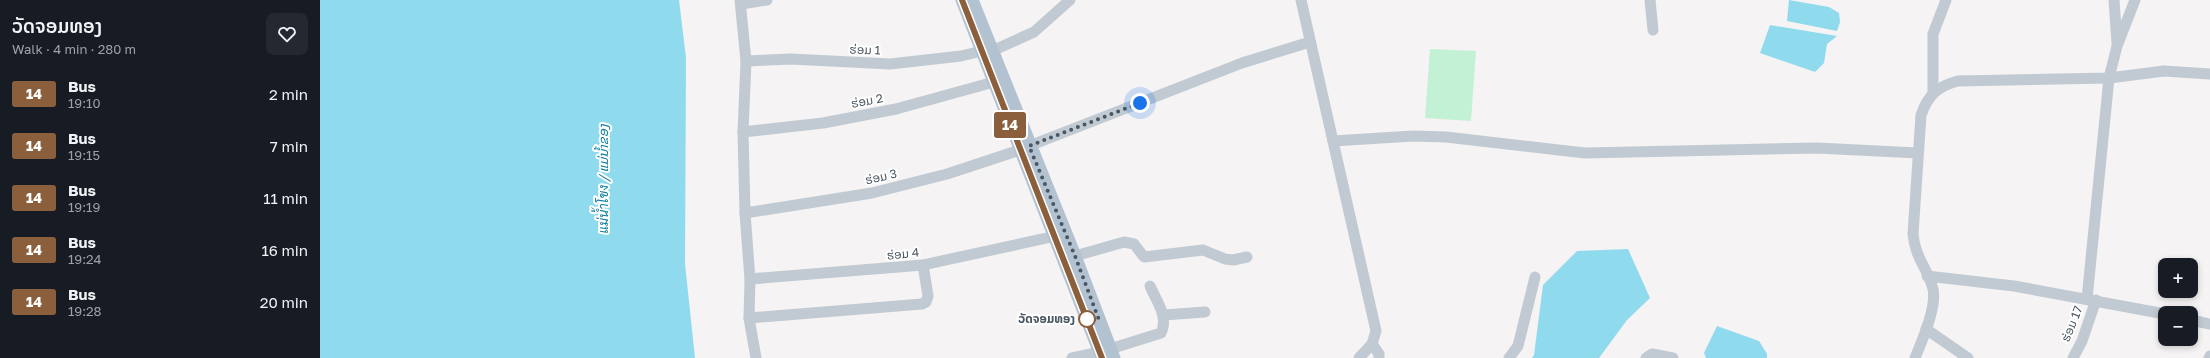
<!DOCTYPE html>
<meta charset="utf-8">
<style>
body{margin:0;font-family:"Golos Text","Noto Sans Lao",Sarabun,sans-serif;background:#242831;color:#f1f3f6;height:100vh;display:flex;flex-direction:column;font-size:15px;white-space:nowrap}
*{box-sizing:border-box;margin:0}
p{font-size:13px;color:#9ea1a6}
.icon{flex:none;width:22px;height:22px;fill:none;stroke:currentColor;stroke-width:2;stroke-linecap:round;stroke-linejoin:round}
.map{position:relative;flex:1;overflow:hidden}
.side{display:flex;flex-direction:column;background:#171b24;width:320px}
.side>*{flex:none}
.badge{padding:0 8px;border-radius:3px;font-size:14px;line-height:26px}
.buttons{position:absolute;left:1838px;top:258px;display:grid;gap:8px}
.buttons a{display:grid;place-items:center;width:40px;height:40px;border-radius:8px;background:#171b24;box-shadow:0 2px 6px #0003;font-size:20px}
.you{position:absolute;width:20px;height:20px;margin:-10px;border:3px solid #fff;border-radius:50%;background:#1a73e8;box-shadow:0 0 0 6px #1a73e833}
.map>.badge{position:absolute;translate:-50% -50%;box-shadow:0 0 0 2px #fff}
.round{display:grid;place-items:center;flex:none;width:42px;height:42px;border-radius:8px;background:#242831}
.head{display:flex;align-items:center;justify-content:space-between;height:68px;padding:0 12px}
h1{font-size:19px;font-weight:600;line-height:30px}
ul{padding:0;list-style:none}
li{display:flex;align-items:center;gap:12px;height:52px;padding:0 12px}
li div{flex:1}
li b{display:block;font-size:15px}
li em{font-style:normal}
li .badge{min-width:44px;font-weight:700;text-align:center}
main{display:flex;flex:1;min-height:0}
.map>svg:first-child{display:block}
</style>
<main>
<section class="side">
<div class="head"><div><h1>ວັດຈອມທອງ</h1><p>Walk · 4 min · 280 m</p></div><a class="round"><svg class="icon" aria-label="heart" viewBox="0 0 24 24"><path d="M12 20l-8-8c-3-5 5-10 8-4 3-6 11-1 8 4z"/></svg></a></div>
<ul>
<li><span class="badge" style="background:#8b5e3c;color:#fff">14</span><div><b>Bus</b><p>19:10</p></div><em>2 min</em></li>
<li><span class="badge" style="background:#8b5e3c;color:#fff">14</span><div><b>Bus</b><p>19:15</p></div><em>7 min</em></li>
<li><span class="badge" style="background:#8b5e3c;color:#fff">14</span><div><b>Bus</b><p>19:19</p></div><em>11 min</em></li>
<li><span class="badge" style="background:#8b5e3c;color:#fff">14</span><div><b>Bus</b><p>19:24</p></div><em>16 min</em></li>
<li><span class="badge" style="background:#8b5e3c;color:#fff">14</span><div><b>Bus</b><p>19:28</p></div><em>20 min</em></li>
</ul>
</section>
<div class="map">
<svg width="1890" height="358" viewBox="0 0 1890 358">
<rect width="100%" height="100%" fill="#f5f3f3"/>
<path fill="#c3f1d5" d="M1110,49L1156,51L1151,121L1105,118Z"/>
<g fill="#90daee">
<path d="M0,0H359L366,58L365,264L375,358H0Z"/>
<path d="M1469,0L1509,7L1519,13L1520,22L1517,31L1467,21Z"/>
<path d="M1450,25L1517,36L1507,44L1504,63L1495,72L1440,53Z"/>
<path d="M1308,249L1330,298L1307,320L1279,358H1212L1214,355L1223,285L1257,251Z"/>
<path d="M1397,326L1439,341L1447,354V358H1386L1384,353Z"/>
</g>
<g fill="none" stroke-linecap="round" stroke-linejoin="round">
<g stroke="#c1cad2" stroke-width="11">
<path d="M420,0L426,61L423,132L425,213L430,279L429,318L436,358"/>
<path d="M981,0L1056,331L1052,344L1039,358"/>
<path d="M1330,0L1333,30"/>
<path d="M1794,0L1797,43"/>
<path d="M421,4L447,0"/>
<path d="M672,51L714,32L750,0"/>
<path d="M426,61L471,59L570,64L641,56L662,51"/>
<path d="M1613,92V34L1626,0"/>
<path d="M423,132L503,123L576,109L674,82"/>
<path d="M1013,141L1093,136L1126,137L1265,153L1497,148L1598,153"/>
<path d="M709,146L922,63L990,42"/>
<path d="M425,213L552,193L627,174L700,150"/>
<path d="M755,256L804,242L814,244L824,257L883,250L905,259L913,260L927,257"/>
<path d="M1607,276L1694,286L1845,314"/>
<path d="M430,279L603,265L736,236"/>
<path d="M1767,299L1789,78L1797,46L1815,0"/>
<path d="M844,315L885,312"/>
<path d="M429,318L602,304L606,302L608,296L603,265"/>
<path d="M1871,320L1890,324"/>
<path d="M1606,329L1648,358"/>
<path d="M1052,344L1059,354V358"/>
<path d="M790,349L841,333C849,317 836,300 830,286"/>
<path d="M752,358L780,352"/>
<path d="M1189,358L1198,346L1215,277"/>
<path d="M1326,358L1332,354L1353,358"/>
<path d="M1595,358C1602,341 1617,307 1613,289C1608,269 1595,258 1593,234L1601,115C1608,95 1618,86 1638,81L1789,78L1844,71L1890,74"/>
<path d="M1753,358L1762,341L1776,300"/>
<path d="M1889,358L1890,356"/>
</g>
<g stroke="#b3c2d1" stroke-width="13">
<path d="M642,0L782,358"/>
<path d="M652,0L755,256L794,358"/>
</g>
</g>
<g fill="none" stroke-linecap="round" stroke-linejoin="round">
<defs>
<path id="line" d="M642,0L782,358"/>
</defs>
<use href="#line" stroke="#fff" stroke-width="9"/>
<use href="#line" stroke="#8b5e3c" stroke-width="6"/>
<path stroke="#4a5661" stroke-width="4" stroke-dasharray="0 7.2" d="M767,319L779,320L755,256L709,146L820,103"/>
</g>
<circle fill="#fff" stroke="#8b5e3c" stroke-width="2" cx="767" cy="319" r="8"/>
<g text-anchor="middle" stroke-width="4" stroke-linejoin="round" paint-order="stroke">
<g font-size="12" fill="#4a5661" stroke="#fff">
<text transform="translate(545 50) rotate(2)" y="4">ຮ່ອມ 1</text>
<text transform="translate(547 101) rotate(-11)" y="4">ຮ່ອມ 2</text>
<text transform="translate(561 177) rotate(-13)" y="4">ຮ່ອມ 3</text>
<text transform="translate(583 254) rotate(-6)" y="4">ຮ່ອມ 4</text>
<text transform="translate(1752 324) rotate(-68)" y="4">ຮ່ອມ 17</text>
</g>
<g font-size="12" font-weight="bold" fill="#4a5661" stroke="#fff" text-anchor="end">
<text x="755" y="323">ວັດຈອມທອງ</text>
</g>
<g font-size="13" font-style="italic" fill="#0c7c9b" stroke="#fff">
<text transform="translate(283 179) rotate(-90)" y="5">แม่น้ำโขง / ແມ່ນ້ຳຂອງ</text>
</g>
</g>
</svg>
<div class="buttons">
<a>+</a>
<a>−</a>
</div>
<div class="you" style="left:820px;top:103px"></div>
<b class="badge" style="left:690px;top:125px;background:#8b5e3c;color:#fff">14</b>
</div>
</main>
